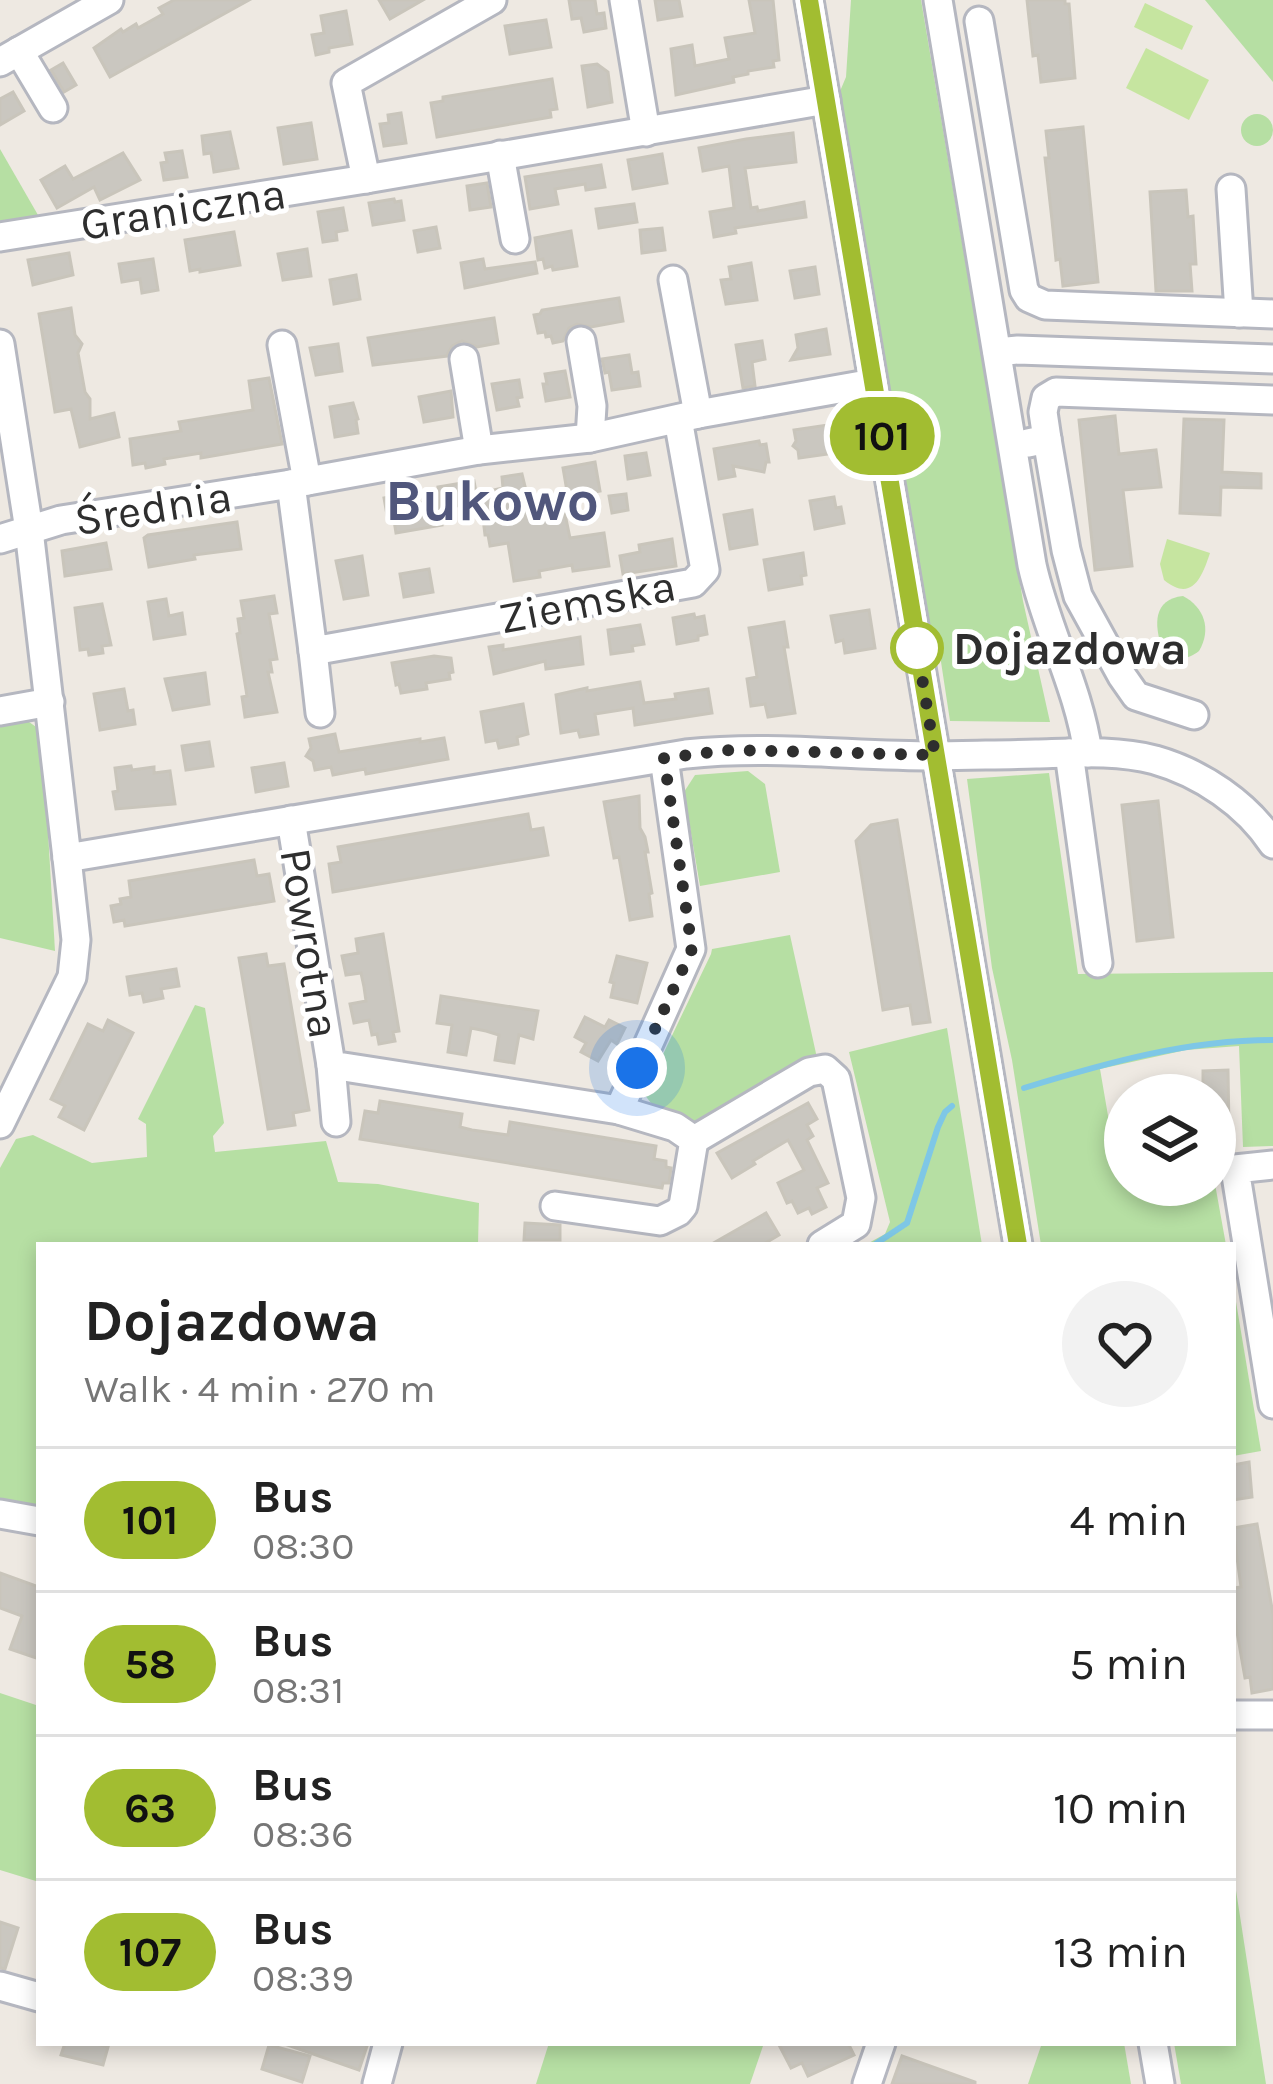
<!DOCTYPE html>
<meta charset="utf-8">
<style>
body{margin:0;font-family:Karla,sans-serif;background:#f2f2f2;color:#222;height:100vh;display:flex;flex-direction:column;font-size:45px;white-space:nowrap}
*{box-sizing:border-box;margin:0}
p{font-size:39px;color:#767676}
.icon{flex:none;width:66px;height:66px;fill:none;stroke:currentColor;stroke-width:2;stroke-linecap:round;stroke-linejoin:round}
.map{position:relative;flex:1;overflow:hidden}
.details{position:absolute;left:36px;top:1242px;width:1200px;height:804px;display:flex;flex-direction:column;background:#fff;border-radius:0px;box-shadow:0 6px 18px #0003}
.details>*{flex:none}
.badge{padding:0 24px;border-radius:39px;font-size:42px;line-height:78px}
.fabs{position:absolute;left:1104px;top:1074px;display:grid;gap:24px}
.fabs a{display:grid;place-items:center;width:132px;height:132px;border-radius:50%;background:#fff;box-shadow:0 6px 18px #0003;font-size:60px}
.you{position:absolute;width:60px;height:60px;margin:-30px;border:9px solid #fff;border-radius:50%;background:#1a73e8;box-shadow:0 0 0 18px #1a73e833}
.map>.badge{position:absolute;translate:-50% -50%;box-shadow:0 0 0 6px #fff}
.round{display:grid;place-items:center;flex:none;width:126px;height:126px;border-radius:63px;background:#f2f2f2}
.overview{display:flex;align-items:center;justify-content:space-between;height:204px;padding:0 48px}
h1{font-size:57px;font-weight:700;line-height:90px}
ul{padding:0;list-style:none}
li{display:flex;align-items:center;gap:36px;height:144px;padding:0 48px;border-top:3px solid #e0e0e0}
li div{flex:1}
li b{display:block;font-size:45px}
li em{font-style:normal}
li .badge{min-width:132px;font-weight:700;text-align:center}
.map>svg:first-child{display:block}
</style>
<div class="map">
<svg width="1273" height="2084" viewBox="0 0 1273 2084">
<rect width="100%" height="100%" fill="#eee9e2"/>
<g fill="#b6dfa3">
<path d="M851,0H921L1023,601L1050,722L950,721L936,629L928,628L838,96L846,77Z"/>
<path d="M1205,0H1273V82Z"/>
<circle cx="1257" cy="130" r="16"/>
<path d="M0,149L42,222L0,223Z"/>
<path d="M1183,596C1204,607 1212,629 1199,651C1185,662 1175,659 1162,648C1154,625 1153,599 1183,596Z"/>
<path d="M8,720L29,722L42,731L55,951L0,938V721Z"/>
<path d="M748,771L765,784L780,872L700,886L684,792L695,775Z"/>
<path d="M1049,773L1078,974L1273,972V1146L1243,1147L1239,1046L1186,1050L1100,1069L1119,1180H1125V1185L1215,1184L1226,1245H1041L1012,1060L992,968L967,779Z"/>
<path d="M790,935L817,1058L708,1123L661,1116L644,1094L711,954L712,949Z"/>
<path d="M195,1005L205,1008L224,1123L213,1136L215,1152L326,1141L338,1182L378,1184L479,1203L478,1245H39V1506L0,1499V1168L16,1139L33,1135L92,1163L147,1157L146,1124L138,1119Z"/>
<path d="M947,1028L982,1245H865L885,1234L890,1222L849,1052Z"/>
<path d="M1233,1284L1261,1451L1233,1456Z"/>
<path d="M0,1693L39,1706V1882L0,1870Z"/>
<path d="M1233,1871L1266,2084H1181L1174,2043H1233Z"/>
<path d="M549,2043H764L750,2084H536Z"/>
<path d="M1042,2043H1124L1131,2084H1028Z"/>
</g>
<g fill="#c6e5a0">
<path d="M1145,3L1193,26L1182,50L1134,27Z"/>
<path d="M1146,48L1209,80L1189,120L1126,88Z"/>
<path d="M1167,539L1210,553C1202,577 1192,603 1164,580L1160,564Z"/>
</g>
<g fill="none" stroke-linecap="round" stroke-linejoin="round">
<g stroke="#7ec7e6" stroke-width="6">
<path d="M1024,1088C1106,1063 1186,1040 1273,1040"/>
<path d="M874,1245L907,1223L938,1127L945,1112L952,1106"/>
</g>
</g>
<g fill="#cac7c0" stroke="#c9c5bb" stroke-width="3">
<path d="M174,0H249L110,77L94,48L121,29L123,32L136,24L138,28L163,14L159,8Z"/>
<path d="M379,0H423L390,19Z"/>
<path d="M569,0H595L597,14L604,13L606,28L584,32L581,18L572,19Z"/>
<path d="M655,0H679L682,16L658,20Z"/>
<path d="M749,0H773L779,60L773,61L774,67L748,71V74L733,77L734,82L676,95L671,49L692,45L695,66L729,59L725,38L755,33Z"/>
<path d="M1027,0H1065V4H1069L1075,78L1041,82L1038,55L1033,56Z"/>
<path d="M346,11L352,44L329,48V52L316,55L312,35L324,33L321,16Z"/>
<path d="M546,20L551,47L510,54L505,26Z"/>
<path d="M63,63L76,85L64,92L51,70Z"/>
<path d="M597,64L608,72L612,102L588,107L582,66Z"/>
<path d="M552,79L557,109L550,110L551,117L437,137L431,103L443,101V97Z"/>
<path d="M13,92L24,111L0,125V99Z"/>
<path d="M401,113L406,143L384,146L380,124L389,123L388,115Z"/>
<path d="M311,123L317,159L284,164L278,128Z"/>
<path d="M1083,127L1098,282L1063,286L1060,259L1056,260L1052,220L1045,158H1049L1046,131Z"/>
<path d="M230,132L238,168L214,172L211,153L204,154L202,136Z"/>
<path d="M793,133L796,162L745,168L751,208L757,207L758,211L804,202L806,217L735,228L736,233L714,237L710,212L734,208L729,166L703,171L699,148L746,139Z"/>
<path d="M182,151L187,177L164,180L161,163L167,162L165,153Z"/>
<path d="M123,153L140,180L100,200L94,187L57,208L41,180L65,166L73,179Z"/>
<path d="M662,154L667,183L633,189L628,160Z"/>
<path d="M601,165L605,187L586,190L585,184L555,189L558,204L530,209L525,177Z"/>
<path d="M487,183L491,207L470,210L467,186Z"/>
<path d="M1186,190L1188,217L1193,216L1196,264H1190L1192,291H1156L1150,192Z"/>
<path d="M394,199L395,202L401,201L404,220L373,225L369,203Z"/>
<path d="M634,204L637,222L599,228L596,209Z"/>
<path d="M343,208L347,230L336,232L337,240L323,242L318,212Z"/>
<path d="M436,227L440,248L418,252L414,231Z"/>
<path d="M662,228L665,250L642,253L640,230Z"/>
<path d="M571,231L577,266L553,270L552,266L545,268L543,259L538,260L535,238Z"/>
<path d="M234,232L240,265L200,272V269L190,271L185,240Z"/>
<path d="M307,249L311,276L283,280L278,254Z"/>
<path d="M69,253L73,275L33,285L28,260Z"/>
<path d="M153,259L158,290L142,293L140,279L122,282L119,264Z"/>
<path d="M483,259L485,269L535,262L537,273L465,288L461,263Z"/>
<path d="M751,263L757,300L726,304L721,280L731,279L729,267Z"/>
<path d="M815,267L819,294L795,298L790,271Z"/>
<path d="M356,275L360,299L334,304L330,280Z"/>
<path d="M619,298L623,321L591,327L577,324L569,328L563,341L553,343L551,336L546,337L545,332L538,333L534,315L540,314L542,310Z"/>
<path d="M71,308L75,335L82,344L78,353L85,392L90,399V419L114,413L119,437L80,447L71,409L55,412L39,314Z"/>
<path d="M494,318L498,343L477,347L462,341L452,346L447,356L373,365L368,338Z"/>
<path d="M826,329L830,354L791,360L798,348L796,335Z"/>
<path d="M762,341L765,359L752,362L755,386L743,388L736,345Z"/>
<path d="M338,344L342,371L316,375L310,348Z"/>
<path d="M629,355L632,373L638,372L640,386L612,390L609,372L605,373L602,359Z"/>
<path d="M565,371L570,397L546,401L543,384H547L545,374Z"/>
<path d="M269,378L282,444L201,458V453L164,459L165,464L146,468L145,463L133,465L130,439L181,431L179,422L253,410L249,381Z"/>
<path d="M519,380L522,397L517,398L519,406L497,410L492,384Z"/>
<path d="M451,391L453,417L424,422L419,397Z"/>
<path d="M353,403L358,419L356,420L358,433L335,437L330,407Z"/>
<path d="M1115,416L1119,454L1156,450L1161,487L1123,490L1132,566L1095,570L1079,420Z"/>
<path d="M1184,419L1224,420L1222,472L1261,474V488L1221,487L1220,515L1180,513Z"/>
<path d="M828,425V428L838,426L842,452L799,458L798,450L793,446L796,441L794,430Z"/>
<path d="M759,441L760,445L766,444L769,462H766L764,472L733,466L735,476L719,479L714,449Z"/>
<path d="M646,453L650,475L628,479L625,456Z"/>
<path d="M595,462L600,491L568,497L563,468Z"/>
<path d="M522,474L533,519L565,514L570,538L604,533L609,566L573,571L572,565L539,571L540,577L514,581L508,543L490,546L488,535H485L480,493L503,488L502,477Z"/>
<path d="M474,481L478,503L441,508L438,487Z"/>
<path d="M411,493L413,504L438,500L442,525L396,533L393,514L387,515L384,498Z"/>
<path d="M626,494L628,510L612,513L609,496Z"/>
<path d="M834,497L836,508L841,507L844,523L815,529L810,501Z"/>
<path d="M752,510L757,544L730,549L724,515Z"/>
<path d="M237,522L241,549L194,555L195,559L149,567L144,538L148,535Z"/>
<path d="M672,539L676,566L623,574L620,556L640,552L639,545Z"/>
<path d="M106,543L111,569L65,576L62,551Z"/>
<path d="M803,553L806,575L801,576L802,584L769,590L764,560Z"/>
<path d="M362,556L368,595L344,599L336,561Z"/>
<path d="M429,569L433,592L404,597L400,574Z"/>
<path d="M274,596L277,613L269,614L277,659L270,660L272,672H268L277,712L245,717L242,697L247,696L237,634L240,633L238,619L244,618L241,601Z"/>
<path d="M166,599L169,616L182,613L185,634L154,639L148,602Z"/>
<path d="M102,604L111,645L102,646L103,653L89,655L88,649L80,650L75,608Z"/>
<path d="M869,610L875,648L845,653L843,640L836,642L831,616Z"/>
<path d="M694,614L695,618L704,616L707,634L698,636V640L677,644L673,618Z"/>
<path d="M784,622L788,647H784L795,713L768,717L765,704L751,706L747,679L757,677L749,628Z"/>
<path d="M640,625L644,644L632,646L633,651L611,654L608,630Z"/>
<path d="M580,637L583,664L546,669L545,661L494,674L489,647L503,645V650Z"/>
<path d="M434,656L451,658L453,672L449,673L450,679L426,683L427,689L401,693L399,684L396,685L392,663Z"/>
<path d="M205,673L209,704L173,710L165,679Z"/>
<path d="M640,682L644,703L676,699L675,694L708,689L712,713L635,725L633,708L595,714L598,734L580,737L578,730L561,733L556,695L587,688V691Z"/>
<path d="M124,689L128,711L133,710L135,724L100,730L94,694Z"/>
<path d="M523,704L528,734L517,737L518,744L499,748L497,740L486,742L481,712Z"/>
<path d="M335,734L339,752L420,739V742L444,738L448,759L366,774L365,769L333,775L331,767L315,770L313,761L306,756L311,748L309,739Z"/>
<path d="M209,742L213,766L186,770L182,746Z"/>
<path d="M284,763L288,786L256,792L252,768Z"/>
<path d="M131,766L132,770L154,767V773L170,771L175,804L116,809L113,792L118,791L115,768Z"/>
<path d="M639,796L640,828L645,837L648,852H645L652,893L649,894L652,916L630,920L619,857L614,858L604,802Z"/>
<path d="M1158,801L1173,937L1137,941L1122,805Z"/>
<path d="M528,814L531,830L543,828L548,855L333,892L329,864L341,862L338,847Z"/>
<path d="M897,820L930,1022L913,1024L910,1005L883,1010L856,841L871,825Z"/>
<path d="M254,860L257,876L269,874L274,901L125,926L124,920L114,922L111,906L121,904L120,899L131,897L129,881Z"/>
<path d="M383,934L399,1031L393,1032L395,1041L379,1044L377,1034L372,1035L369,1020L354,1023L350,1004L366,1001L364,987L361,973L346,975L342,956L358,953L356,939Z"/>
<path d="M266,954L268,966L284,964L309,1110L293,1113L295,1125L268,1129L239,958Z"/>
<path d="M617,956L647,963L637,1003L611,997L614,983L610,982Z"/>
<path d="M176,969L179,986L161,989L163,998L144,1002L142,993L130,995L127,977Z"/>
<path d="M441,996L538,1011L533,1039L519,1035L514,1063L495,1060L499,1035L486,1031L471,1028L466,1055L448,1052L452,1025L437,1023Z"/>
<path d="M585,1017L605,1027L609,1020L625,1028L617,1044L611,1040L598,1061L581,1052L586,1043L575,1037Z"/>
<path d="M108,1020L133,1033L84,1130L59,1117L65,1106L51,1099L88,1024L103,1031Z"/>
<path d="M1228,1070L1229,1131H1215V1095H1203V1071Z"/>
<path d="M380,1101L462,1114L460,1127L472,1130L508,1135L510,1122L656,1146L654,1159L666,1161V1167L671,1168L669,1183H663L662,1188L360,1139L365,1111L378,1113Z"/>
<path d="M808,1103L817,1119L807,1125L813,1136L807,1140L828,1183L817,1188L826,1207L812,1214L809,1208L798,1213L792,1201L787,1203L778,1183L804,1170L788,1140L753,1161L755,1164L732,1178L717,1153Z"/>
<path d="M766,1213L779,1235L762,1245H710Z"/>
<path d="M525,1223L560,1225V1240H524Z"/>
<path d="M1249,1462L1252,1497L1233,1500V1465Z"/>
<path d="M1257,1524L1273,1614V1689L1252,1693L1250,1677L1245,1678L1233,1609V1588L1241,1587L1233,1528Z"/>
<path d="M0,1573L39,1587V1659L10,1649L22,1616L0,1608Z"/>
<path d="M0,1922L18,1928L5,1969L0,1968Z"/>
<path d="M65,2043H93L108,2047L103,2065L61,2055Z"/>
<path d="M288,2043H368L359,2070L287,2045Z"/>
<path d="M778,2043H848L854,2055L808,2076L802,2063L791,2068Z"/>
<path d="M269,2045L310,2056L302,2082L262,2069Z"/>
<path d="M902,2056L975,2082V2084H892Z"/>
</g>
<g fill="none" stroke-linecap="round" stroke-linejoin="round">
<defs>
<g id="minor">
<path d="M624,0L646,132"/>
<path d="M809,0L1018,1245"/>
<path d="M938,0L1032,565C1046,629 1079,688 1088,753"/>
<path d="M979,21L1024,290L1029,298L1045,305L1273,314"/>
<path d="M19,51L53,108"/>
<path d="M0,62L109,0"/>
<path d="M500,155L515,239"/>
<path d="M366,179L346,83L492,0"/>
<path d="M1231,189L1239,313"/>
<path d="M0,237L366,179L826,100"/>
<path d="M673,280L698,414"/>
<path d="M581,341L592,406L590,438"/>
<path d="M0,344L29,530L67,858L686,754C769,745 852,756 935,756C969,755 1002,755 1036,754C1076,753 1116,750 1155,760C1201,773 1247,804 1273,844"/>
<path d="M282,345L307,481"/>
<path d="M997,352L1018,350L1273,359"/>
<path d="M464,359L479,450"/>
<path d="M1047,439L1066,550L1078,596L1122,676L1136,696L1194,715"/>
<path d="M1028,443L1047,439L1043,412L1046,398L1056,392L1273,400"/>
<path d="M291,484L313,651L693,583L705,570L678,419"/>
<path d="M0,539L61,520L291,484L479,450L590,438L698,414L873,383"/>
<path d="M313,651L320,713"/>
<path d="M0,711L50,702"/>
<path d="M1069,753L1098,963"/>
<path d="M291,820L331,1065L619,1110L691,949L664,758"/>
<path d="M331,1065L336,1122"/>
<path d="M0,1124L72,977L76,940L67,858"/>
<path d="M694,1140L809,1072L825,1069L836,1079L861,1198L856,1224L822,1245"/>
<path d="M1273,1165L1235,1169L1273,1404"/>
<path d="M555,1206L660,1221L678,1212L683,1206L694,1140L675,1127L619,1110"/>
<path d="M0,1514L39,1521"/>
<path d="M1233,1715H1273"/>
<path d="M0,1986L39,1997"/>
<path d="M1153,2043L1160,2084"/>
<path d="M377,2084L388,2043"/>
<path d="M867,2084L881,2043"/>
</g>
</defs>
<use href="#minor" stroke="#b5b7c0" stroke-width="33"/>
<use href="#minor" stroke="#fff" stroke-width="27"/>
</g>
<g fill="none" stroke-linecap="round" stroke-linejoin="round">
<defs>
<path id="line" d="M809,0L1018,1245"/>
</defs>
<use href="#line" stroke="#fff" stroke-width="27"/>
<use href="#line" stroke="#a2bd31" stroke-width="18"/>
<path stroke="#2e2e2e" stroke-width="12" stroke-dasharray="0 21.6" d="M637,1068L692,949L664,758L730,750L935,755L915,636L917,648"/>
</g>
<circle fill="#fff" stroke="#a2bd31" stroke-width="6" cx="917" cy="648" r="24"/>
<g text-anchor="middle" stroke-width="10" stroke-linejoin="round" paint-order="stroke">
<g font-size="45" fill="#2e2e2e" stroke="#fff">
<text transform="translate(183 208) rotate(-9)" y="16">Graniczna</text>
<text transform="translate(153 507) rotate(-9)" y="16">Średnia</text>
<text transform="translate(587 601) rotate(-11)" y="16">Ziemska</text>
<text transform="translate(311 943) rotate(81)" y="16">Powrotna</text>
</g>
<g font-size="45" font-weight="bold" fill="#2e2e2e" stroke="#fff" text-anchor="start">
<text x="953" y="664">Dojazdowa</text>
</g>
<g font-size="57" font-weight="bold" fill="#51577c" stroke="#fff">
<text x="492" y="520">Bukowo</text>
</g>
</g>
</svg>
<div class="fabs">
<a><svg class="icon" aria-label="layers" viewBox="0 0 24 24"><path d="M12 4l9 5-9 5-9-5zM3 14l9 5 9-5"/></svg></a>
</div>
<div class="you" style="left:637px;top:1068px"></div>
<b class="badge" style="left:882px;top:436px;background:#a2bd31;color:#111">101</b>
<section class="details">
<div class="overview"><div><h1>Dojazdowa</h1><p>Walk · 4 min · 270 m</p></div><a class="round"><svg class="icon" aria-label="heart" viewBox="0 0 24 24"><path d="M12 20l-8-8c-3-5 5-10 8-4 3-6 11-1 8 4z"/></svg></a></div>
<ul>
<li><span class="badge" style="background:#a2bd31;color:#111">101</span><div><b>Bus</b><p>08:30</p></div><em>4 min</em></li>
<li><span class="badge" style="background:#a2bd31;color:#111">58</span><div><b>Bus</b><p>08:31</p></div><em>5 min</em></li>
<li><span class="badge" style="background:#a2bd31;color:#111">63</span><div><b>Bus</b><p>08:36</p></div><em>10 min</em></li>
<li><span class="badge" style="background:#a2bd31;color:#111">107</span><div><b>Bus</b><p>08:39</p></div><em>13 min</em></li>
</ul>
</section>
</div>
